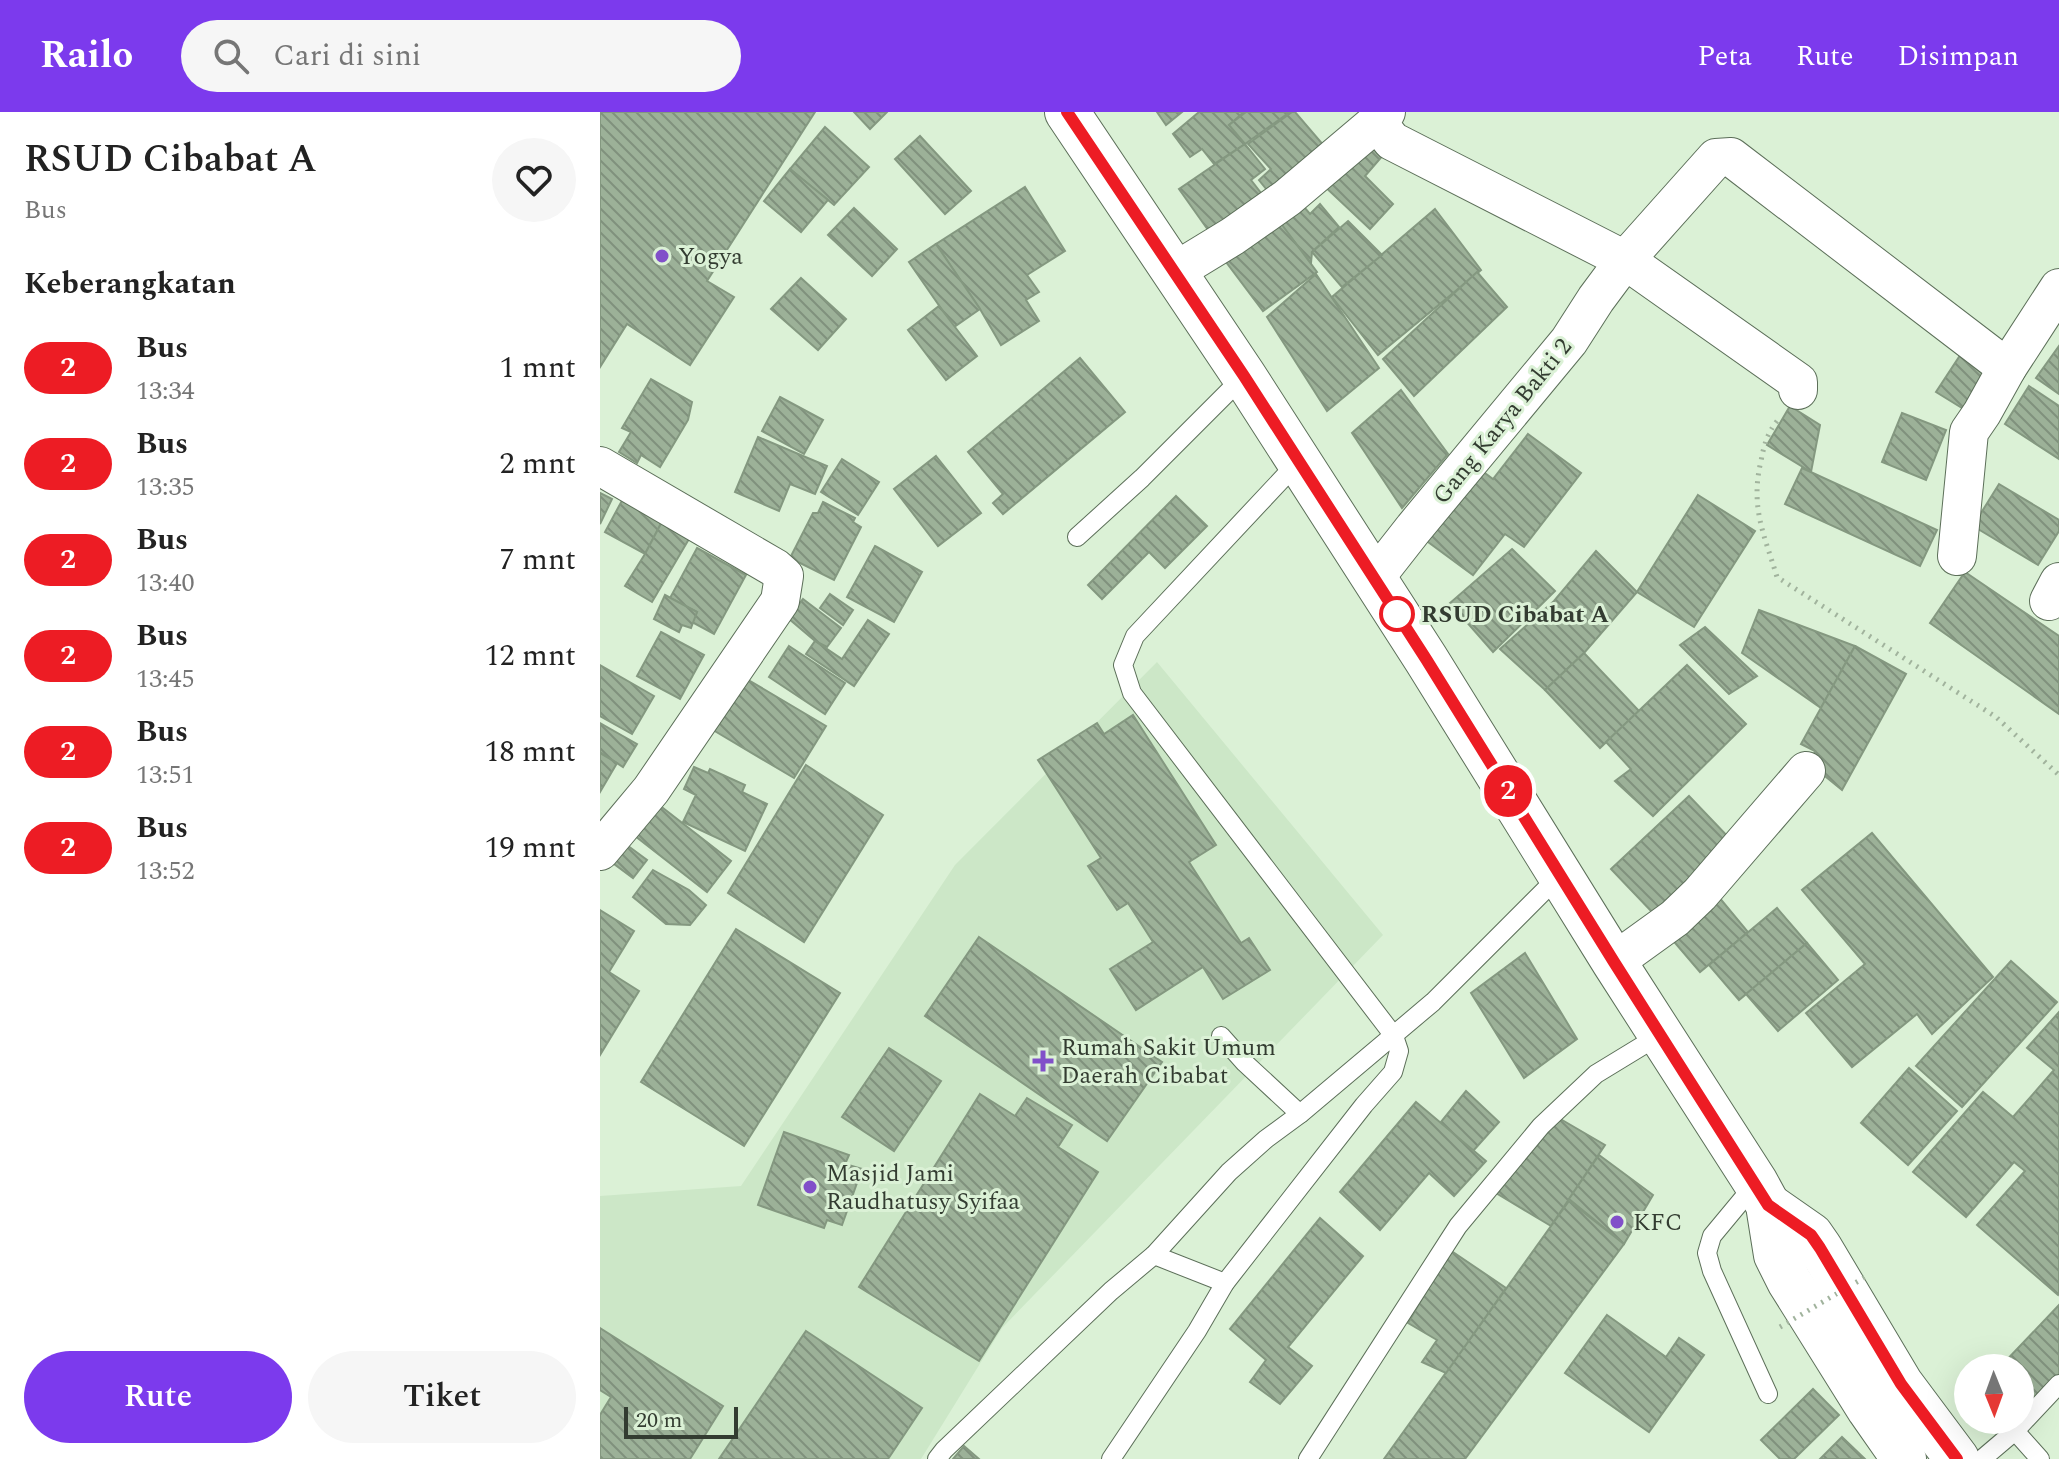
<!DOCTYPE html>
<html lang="id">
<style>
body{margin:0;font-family:Spectral,serif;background:#f6f6f6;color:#222;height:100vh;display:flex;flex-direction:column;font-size:30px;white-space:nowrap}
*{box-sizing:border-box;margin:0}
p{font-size:26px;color:#767676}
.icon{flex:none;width:44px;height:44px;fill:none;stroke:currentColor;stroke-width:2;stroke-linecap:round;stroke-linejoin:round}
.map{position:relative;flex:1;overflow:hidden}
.panel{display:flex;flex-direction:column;background:#fff;width:600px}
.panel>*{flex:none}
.badge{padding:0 16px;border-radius:26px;font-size:28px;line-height:52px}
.needle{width:52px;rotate:179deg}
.controls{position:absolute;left:1354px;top:1242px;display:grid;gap:16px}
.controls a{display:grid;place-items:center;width:80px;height:80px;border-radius:50%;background:#fff;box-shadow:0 8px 32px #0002;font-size:40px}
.scale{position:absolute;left:24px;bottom:20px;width:114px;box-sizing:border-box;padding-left:8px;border:4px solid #333c31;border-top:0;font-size:22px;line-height:28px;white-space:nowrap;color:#333c31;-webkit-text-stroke:6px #dbf1d6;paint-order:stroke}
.map>.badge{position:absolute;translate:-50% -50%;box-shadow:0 0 0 4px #fff}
h2{padding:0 24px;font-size:30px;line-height:72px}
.round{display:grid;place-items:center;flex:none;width:84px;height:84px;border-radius:42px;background:#f6f6f6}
.summary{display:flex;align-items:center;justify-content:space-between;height:136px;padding:0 24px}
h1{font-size:38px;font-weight:600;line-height:60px}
.primary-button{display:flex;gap:16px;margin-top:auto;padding:16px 24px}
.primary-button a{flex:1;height:92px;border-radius:48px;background:#7c3aed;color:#fff;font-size:32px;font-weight:600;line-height:92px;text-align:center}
.primary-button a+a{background:#f6f6f6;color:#222}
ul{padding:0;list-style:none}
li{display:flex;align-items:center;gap:24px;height:96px;padding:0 24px}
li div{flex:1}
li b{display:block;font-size:30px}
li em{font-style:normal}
li .badge{min-width:88px;font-weight:700;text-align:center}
header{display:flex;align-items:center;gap:48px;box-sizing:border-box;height:112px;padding:0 40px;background:#7c3aed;color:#fff}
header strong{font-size:38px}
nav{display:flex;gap:44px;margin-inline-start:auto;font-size:28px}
.search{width:560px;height:72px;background:#f6f6f6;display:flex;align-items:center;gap:20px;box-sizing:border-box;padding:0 28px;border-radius:44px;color:#767676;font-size:30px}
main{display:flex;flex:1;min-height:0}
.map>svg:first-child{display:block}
</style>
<header>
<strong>Railo</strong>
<div class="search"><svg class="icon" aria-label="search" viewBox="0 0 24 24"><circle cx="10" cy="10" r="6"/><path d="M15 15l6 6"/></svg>Cari di sini</div>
<nav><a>Peta</a><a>Rute</a><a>Disimpan</a></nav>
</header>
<main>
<section class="panel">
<div class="summary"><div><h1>RSUD Cibabat A</h1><p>Bus</p></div><a class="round"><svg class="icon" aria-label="heart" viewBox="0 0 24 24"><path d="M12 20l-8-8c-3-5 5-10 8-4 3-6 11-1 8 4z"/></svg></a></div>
<h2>Keberangkatan</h2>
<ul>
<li><span class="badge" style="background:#ed1c24;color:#fff">2</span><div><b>Bus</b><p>13:34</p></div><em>1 mnt</em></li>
<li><span class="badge" style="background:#ed1c24;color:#fff">2</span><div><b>Bus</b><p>13:35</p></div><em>2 mnt</em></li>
<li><span class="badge" style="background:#ed1c24;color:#fff">2</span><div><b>Bus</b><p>13:40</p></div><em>7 mnt</em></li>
<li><span class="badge" style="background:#ed1c24;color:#fff">2</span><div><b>Bus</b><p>13:45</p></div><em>12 mnt</em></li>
<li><span class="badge" style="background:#ed1c24;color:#fff">2</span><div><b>Bus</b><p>13:51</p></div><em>18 mnt</em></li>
<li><span class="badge" style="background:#ed1c24;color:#fff">2</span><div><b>Bus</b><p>13:52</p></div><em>19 mnt</em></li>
</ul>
<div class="primary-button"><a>Rute</a><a>Tiket</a></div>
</section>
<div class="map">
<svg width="1459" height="1347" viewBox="0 0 1459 1347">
<defs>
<pattern id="building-back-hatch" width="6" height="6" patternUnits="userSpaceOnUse" patternTransform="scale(2)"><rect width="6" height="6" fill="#9cb198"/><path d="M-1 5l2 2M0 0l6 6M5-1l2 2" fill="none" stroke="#80917d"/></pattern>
</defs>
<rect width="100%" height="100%" fill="#dbf1d6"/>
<path fill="#cce7c7" d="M557,550L783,823L402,1216L321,1347H0V1084L141,1074L355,753Z"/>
<g fill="url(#building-back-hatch)" stroke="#849880" stroke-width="2">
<path d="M0,0H215L107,169L134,185L90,253L27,212L0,255Z"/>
<path d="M254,0H287L270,17Z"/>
<path d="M557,0H582L566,13Z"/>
<path d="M599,0H644L629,13L645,32L614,52L602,37L590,45L573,22Z"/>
<path d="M646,0H690L645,32L629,13Z"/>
<path d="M692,0H695L725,35L675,88L659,68L671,57L648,32Z"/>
<path d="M225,15L269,55L234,93L190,57Z"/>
<path d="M320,24L371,79L345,102L295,47Z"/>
<path d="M766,25L784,42L765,64L793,92L770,117L721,71Z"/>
<path d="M645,32L665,57L651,68L668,90L613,125L579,77Z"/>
<path d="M190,57L228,88L201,120L164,89Z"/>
<path d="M425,75L465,139L427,163L439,180L426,188L439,209L401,233L380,197L336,132Z"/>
<path d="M698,88L710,102L720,92L739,115L712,140L711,151L679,110Z"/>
<path d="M254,96L297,137L272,164L228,123Z"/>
<path d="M835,97L881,158L778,243L732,185Z"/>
<path d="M674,102L717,160L663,199L620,142Z"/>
<path d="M748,109L782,143L742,175L712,140Z"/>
<path d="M336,132L380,197L354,215L309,150Z"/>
<path d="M877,160L907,195L814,284L783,247Z"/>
<path d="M716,162L779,256L727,299L667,205Z"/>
<path d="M201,166L246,207L218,238L171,197Z"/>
<path d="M339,194L377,244L346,268L308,218Z"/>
<path d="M1459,234V282L1436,266Z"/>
<path d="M1361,242L1395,264L1370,301L1336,280Z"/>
<path d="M480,246L525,300L403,402L393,391L403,382L368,340Z"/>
<path d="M51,267L92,290L88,308L60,355L41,343L37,351L19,340L31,320L22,316Z"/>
<path d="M1429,274L1459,294V347L1405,312Z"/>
<path d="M801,278L848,342L802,396L752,321Z"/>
<path d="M180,285L223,308L204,342L162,319Z"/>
<path d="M1190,294L1220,313L1211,360L1167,333Z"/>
<path d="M1302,301L1346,318L1326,368L1282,350Z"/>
<path d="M928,322L981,361L924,435L905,422L873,463L824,427L878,356L893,367Z"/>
<path d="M158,325L227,354L215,382L190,372L179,399L135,380Z"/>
<path d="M336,344L381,401L338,434L294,377Z"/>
<path d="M242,347L279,370L258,403L221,380Z"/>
<path d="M1202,356L1337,418L1320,454L1185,392Z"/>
<path d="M1399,372L1459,408V419L1438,453L1373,414Z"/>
<path d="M0,381L12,387L0,412Z"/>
<path d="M25,383L65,404L45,442L5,420Z"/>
<path d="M1098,383L1155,419L1094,515L1037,480Z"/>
<path d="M576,384L607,414L565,456L549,440L502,487L488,473Z"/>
<path d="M223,390L255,406L253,410L261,415L234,468L190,446L213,401H218Z"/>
<path d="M65,404L96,415L52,490L25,474L45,442Z"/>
<path d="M275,434L322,460L294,510L247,485Z"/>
<path d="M97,436L146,463L114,522L92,510L97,500L70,486Z"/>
<path d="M912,437L955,479L893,540L850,491Z"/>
<path d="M996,439L1037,480L984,541L945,578L900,537L954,489Z"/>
<path d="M1365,460L1459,524V602L1330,511Z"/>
<path d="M230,482L253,498L243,513L220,496Z"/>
<path d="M65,483L97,500L91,516L82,513L79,520L54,507Z"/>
<path d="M203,487L241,516L227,535L215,529L188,506Z"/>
<path d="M1159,498L1255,534L1221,596L1142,541Z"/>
<path d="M268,508L289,522L254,574L206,542L215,529L242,547Z"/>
<path d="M1105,515L1157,564L1129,582L1080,533Z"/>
<path d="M61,520L104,543L80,587L37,564Z"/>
<path d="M189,534L245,571L225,602L169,565Z"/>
<path d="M1255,534L1306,562L1242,678L1210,652L1215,639L1201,632Z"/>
<path d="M984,541L1039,599L1000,636L945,578Z"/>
<path d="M0,553L54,584L32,622L0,604Z"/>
<path d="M1087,553L1146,612L1053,704L1015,669L1031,657L1006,630Z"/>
<path d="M145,566L226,614L194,666L113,618Z"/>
<path d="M533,603L616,733L589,750L641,831L649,826L670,858L623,887L603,855L536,898L510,857L553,830L528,791L517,798L488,754L501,746L438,648L497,611L504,622Z"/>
<path d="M0,611L37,632L23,655L0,640Z"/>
<path d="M0,641L17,651L0,680Z"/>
<path d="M206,653L283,703L204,830L128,781Z"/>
<path d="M94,655L108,661L110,657L145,673L142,680L167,692L145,739L83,710L96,683L84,677Z"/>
<path d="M1089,684L1132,729L1054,802L1011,757Z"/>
<path d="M54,689L131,749L107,780L30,720Z"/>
<path d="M1272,721L1393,865L1332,922L1317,902L1252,955L1206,901L1265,852L1202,778Z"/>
<path d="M16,725L47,748L33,766L2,743Z"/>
<path d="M53,758L89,778L106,793L90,813L66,812L33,785Z"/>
<path d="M1113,778L1148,820L1100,860L1065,819Z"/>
<path d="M1177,796L1207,831L1139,888L1109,853Z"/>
<path d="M0,798L34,819L9,860L39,879L0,943Z"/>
<path d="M136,817L240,881L144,1034L41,970Z"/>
<path d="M379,825L562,950L507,1029L325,904Z"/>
<path d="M1207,831L1238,868L1178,919L1146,882Z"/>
<path d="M925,841L977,927L924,966L871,881Z"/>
<path d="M1411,849L1457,890L1362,995L1316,954Z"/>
<path d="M1459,900V1181L1458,1183L1377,1113L1425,1059L1414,1050L1366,1105L1313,1060L1383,980L1413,1005L1454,958L1427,936Z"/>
<path d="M289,936L341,969L294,1039L242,1005Z"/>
<path d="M1309,956L1357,999L1308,1053L1261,1011Z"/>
<path d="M866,979L899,1010L873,1039L840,1011Z"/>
<path d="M380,982L415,1004L427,986L472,1013L458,1035L498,1060L379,1249L259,1175Z"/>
<path d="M816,990L886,1049L854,1084L829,1061L780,1118L740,1080Z"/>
<path d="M957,1005L1005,1033L951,1114L896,1081Z"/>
<path d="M184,1020L249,1043L245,1052L262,1057L242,1113L227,1108L224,1116L158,1093Z"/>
<path d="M999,1043L1053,1083L1024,1132L969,1087Z"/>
<path d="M969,1089L1024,1132L865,1347H784Z"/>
<path d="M720,1106L763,1144L688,1235L712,1254L680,1292L650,1270L666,1248L630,1217Z"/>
<path d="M850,1138L906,1176L846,1261L822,1250L837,1228L808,1211Z"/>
<path d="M1459,1193V1268L1420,1308V1256H1399Z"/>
<path d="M1007,1203L1066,1245L1079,1226L1104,1243L1049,1320L965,1261Z"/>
<path d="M0,1216L123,1294L90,1347H0V1303L11,1285L0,1278Z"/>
<path d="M206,1219L322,1296L288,1347H119Z"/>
<path d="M1213,1277L1239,1303L1194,1347H1180L1161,1328Z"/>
<path d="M1242,1325L1265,1347H1220Z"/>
<path d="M364,1334L379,1347H353Z"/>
</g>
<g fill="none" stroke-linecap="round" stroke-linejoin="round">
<defs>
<g id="lane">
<path d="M477,425L542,366L644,264"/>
<path d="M621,924L645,951L700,1002"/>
<path d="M1156,1071L1112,1124L1107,1141L1112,1159L1168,1282"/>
<path d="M554,1143L625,1171"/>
<path d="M1415,1319L1440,1347"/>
<path d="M337,1347L344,1338L511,1179L554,1143L629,1060L666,1027L700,1002L833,890L960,763"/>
<path d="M511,1347L597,1219L625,1171L764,993L793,960L799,939L794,924L532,581L523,553L535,524L698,350"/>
<path d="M708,1347L858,1114L941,1014L996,962L1060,923"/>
<path d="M1382,1347L1415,1319L1459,1272"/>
</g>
<g id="street">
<path d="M777,10L792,29L1025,148L1198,270V278"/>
<path d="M574,160L633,124L687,86L777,10L786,0"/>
<path d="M0,354L175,456L184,464L180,489L51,678L0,739"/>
<path d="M1357,444L1369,320L1382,301L1407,256L1459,176"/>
<path d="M774,467L814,416L969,229L996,187L1025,148L1116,46L1131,45L1407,256"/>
<path d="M1449,489L1459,470"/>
<path d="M1014,850L1075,806L1100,782L1206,659"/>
</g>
<g id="highway">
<path d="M467,0L644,264L826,547L1014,850L1156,1071L1168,1093L1176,1143L1189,1169L1269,1297L1304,1347"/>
<path d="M1168,1093L1211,1123L1220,1136L1301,1272L1357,1347"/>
</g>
</defs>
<use href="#lane" stroke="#5c6f59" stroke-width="20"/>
<use href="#street" stroke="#5c6f59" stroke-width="40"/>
<use href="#highway" stroke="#5c6f59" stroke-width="46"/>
<path stroke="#a1b39d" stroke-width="5" stroke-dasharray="2 6" stroke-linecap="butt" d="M1177,309C1167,322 1164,333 1161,349C1150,395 1164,422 1177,465L1396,605L1459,663"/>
<use href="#lane" stroke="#fff" stroke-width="18"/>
<use href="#street" stroke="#fff" stroke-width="38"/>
<use href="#highway" stroke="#fff" stroke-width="44"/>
<path stroke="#a1b39d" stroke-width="5" stroke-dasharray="2 6" stroke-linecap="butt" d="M1180,1215L1267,1164"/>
</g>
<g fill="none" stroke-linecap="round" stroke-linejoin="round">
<defs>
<path id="line" d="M467,0L644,264L826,547L1014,850L1168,1093L1211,1123L1220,1136L1301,1272L1357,1347"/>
</defs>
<use href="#line" stroke="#fff" stroke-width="18"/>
<use href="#line" stroke="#ed1c24" stroke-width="12"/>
</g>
<g fill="#8150c9" stroke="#dbf1d6" stroke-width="3">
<circle cx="62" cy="144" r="8"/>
<path d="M439 937h8v8h8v8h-8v8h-8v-8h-8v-8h8z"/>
<circle cx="210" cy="1075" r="8"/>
<circle cx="1017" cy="1110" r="8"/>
</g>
<circle fill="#fff" stroke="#ed1c24" stroke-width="4" cx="797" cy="502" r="16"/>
<g text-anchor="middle" stroke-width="6" stroke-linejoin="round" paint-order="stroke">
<g font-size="24" fill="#333c31" stroke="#dbf1d6" text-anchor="start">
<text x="78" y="152">Yogya</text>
<text x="461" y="943">Rumah Sakit Umum<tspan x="461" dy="28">Daerah Cibabat</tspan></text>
<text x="226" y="1069">Masjid Jami<tspan x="226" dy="28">Raudhatusy Syifaa</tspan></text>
<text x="1033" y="1118">KFC</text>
</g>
<g font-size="24" fill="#333c31" stroke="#dbf1d6">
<text transform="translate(902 309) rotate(-51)" y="8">Gang Karya Bakti 2</text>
</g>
<g font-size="24" font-weight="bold" fill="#333c31" stroke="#dbf1d6" text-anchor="start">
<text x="821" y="510">RSUD Cibabat A</text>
</g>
</g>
</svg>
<div class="controls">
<a><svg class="needle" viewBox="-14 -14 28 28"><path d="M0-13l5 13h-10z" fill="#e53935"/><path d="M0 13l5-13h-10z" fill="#767676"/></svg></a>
</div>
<div class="scale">20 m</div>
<b class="badge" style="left:908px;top:679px;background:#ed1c24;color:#fff">2</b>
</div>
</main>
